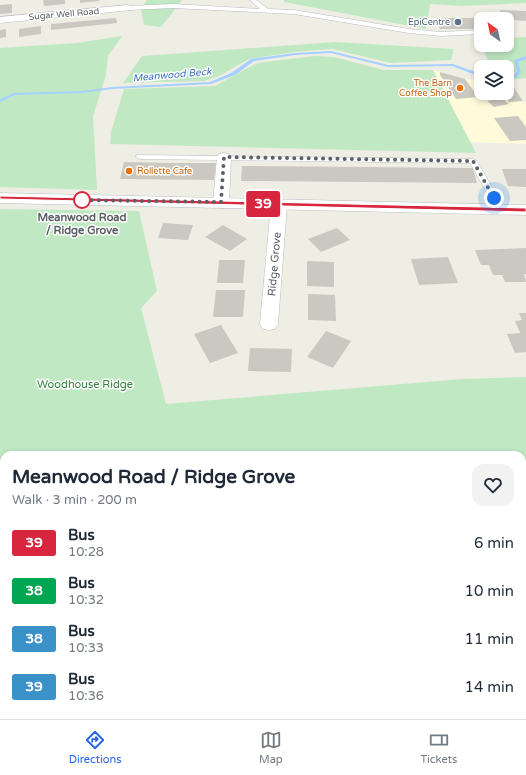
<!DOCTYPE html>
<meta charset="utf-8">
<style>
body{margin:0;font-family:"Varela Round",sans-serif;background:#f2f2f3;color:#1f2937;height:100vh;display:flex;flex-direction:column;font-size:15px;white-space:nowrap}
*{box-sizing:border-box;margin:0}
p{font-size:13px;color:#747a83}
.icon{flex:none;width:22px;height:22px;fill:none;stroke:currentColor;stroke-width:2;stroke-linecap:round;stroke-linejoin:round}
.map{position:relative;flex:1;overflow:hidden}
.drawer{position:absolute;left:0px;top:451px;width:526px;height:268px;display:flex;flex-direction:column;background:#fff;border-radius:12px 12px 0 0;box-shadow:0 2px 6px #0003}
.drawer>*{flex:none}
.badge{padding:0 8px;border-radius:3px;font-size:14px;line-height:26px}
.needle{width:26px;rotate:327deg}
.controls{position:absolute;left:474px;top:12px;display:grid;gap:8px}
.controls a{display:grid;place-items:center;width:40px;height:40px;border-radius:8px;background:#fff;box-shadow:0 2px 6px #0003;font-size:20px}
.you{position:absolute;width:20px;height:20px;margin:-10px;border:3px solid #fff;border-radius:50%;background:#1a73e8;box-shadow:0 0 0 6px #1a73e833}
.map>.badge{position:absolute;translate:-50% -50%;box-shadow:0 0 0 2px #fff}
.round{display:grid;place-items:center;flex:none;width:42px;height:42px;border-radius:12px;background:#f2f2f3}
.summary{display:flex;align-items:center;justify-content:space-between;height:68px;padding:0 12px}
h1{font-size:19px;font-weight:700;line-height:30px}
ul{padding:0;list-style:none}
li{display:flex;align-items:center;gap:12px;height:48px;padding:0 12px}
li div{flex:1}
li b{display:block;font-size:15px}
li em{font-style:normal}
li .badge{min-width:44px;font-weight:700;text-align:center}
.tab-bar{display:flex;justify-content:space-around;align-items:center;height:56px;border-top:1px solid #e0e1e3;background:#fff;font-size:11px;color:#747a83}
.tab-bar a{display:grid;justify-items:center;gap:2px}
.tab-bar .current{color:#2563eb}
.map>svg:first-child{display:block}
</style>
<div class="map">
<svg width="526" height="719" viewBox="0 0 526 719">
<rect width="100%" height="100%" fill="#efeee4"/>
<path fill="#fffada" d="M433,70L465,79L481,80V93H507V80H509L526,105V144L469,142Z"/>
<path fill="#e0ddd3" d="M522,673L526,674V719H139L152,715H522Z"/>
<g fill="#c0e8c3">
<path d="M147,0H182L161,27L144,25L141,10Z"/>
<path d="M284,0H526V3L463,6L430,4L426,29L284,2Z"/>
<path d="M122,36L108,56L106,75L93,116L97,190L0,187V48L77,43Z"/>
<path d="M526,37V78L509,80L507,78V67H490L482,45H507V38Z"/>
<path d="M335,42L454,49L451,60L391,63L332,49L294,52L249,59L219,76L204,81L123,83L142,56Z"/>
<path d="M315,56L334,57L384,70H433L476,153L110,144L111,132L124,89L215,86L257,63Z"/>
<path d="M0,209L139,211L157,291L141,308L166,404L462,379L526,377V668H522V455H4V715H152L139,719H0Z"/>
</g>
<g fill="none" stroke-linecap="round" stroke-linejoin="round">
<g fill="#a5d0ff" fill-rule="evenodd">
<path d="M331,51L388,65L453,64L481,74V77L452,66L388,67L331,53L295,55L254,61L235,75L211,84L112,89L82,93L15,95L0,102V99L14,93L82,91L112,87L210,82L231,73L251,59L295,53Z"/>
<path d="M526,56V59L518,62L521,72L516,78L507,79V77L513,76L517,71L514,60Z"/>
</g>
</g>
<g fill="#cac8c1">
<path d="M43,0H65V4L44,6Z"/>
<path d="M80,0H99V1L80,3Z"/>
<path d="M12,4V13L0,14V5Z"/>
<path d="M500,10L526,11V21L503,19Z"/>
<path d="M116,18L117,23L51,30V24Z"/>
<path d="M436,18H478L481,29H440Z"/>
<path d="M41,26V34L19,37V29Z"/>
<path d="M6,29V37L0,38V30Z"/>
<path d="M440,72L465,79L478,97L456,99L440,75Z"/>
<path d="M507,80H509L523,101L509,102L503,93H507Z"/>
<path d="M502,98L509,104L494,107L487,101Z"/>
<path d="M518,116L526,127V140L510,141L494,118Z"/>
<path d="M124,162L170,163H216L214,180L120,179Z"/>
<path d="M242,166L473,168L477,183L241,181Z"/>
<path d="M502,169H526V187L508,186Z"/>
<path d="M163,223L193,225L188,240L158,238Z"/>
<path d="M223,225L247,239L230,251L205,237Z"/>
<path d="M337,228L350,240L321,252L308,239Z"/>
<path d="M526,248V274H524L526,282H505L502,275H493L489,265H481L475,250Z"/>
<path d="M448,257L458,283L419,285L411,259Z"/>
<path d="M219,260H245L243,283H217Z"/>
<path d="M307,261L334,262V287L307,286Z"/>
<path d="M216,290H245L243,317H213Z"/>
<path d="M308,294L335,295L336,321L308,320Z"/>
<path d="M519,313H526V352L515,353L507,334L520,333L515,321L522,320Z"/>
<path d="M221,325L238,353L210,363L194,334Z"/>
<path d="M326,331L351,341L333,368L307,357Z"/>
<path d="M250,348L292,349L291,372L248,371Z"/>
</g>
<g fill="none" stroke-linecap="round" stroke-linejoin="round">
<defs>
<g id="service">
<path d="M250,0H256L268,9L294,10L409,29L441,32L481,30V34L441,36L409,33L294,14L173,8L128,10L125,8L128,6L173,4L260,9Z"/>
<path d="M137,155L473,159L477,161L505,210L504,212H498L470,163L140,159L136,157Z"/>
</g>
<g id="minor">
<path d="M128,5L132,6L133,8L132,10L0,23V17Z"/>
<path d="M224,153L229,154L231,157L229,203L226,206L221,208L216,206L213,203L217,157L219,154Z"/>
<path d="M279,200L284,202L287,205L278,324L275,329L269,330L263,329L260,324L271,205L274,202Z"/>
</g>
<path id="tertiary" d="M0,193L526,205V215L0,203Z"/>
</defs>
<use href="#service" stroke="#b9bcc1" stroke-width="1"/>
<use href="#minor" stroke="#b9bcc1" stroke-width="1"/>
<use href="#tertiary" stroke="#b9bcc1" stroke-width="1"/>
<use href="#service" fill="#fff" fill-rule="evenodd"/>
<use href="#minor" fill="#fff" fill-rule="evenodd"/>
<use href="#tertiary" fill="#fff" fill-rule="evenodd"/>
</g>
<path fill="#d7263d" stroke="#fff" d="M0,196L526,208V212L0,199Z"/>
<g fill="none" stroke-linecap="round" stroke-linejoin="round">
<path stroke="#5c5f66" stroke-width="4" stroke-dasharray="0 7.2" d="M82,200H76L221,202L224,157L473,161L494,198"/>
</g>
<circle fill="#5c6f8a" stroke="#fff" stroke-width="1.5" cx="458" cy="22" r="4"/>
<g fill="#e8710a" stroke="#fff" stroke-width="1.5">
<circle cx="460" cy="88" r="4"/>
<circle cx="129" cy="171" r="4"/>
</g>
<circle fill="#fff" stroke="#d7263d" stroke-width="2" cx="82" cy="200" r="8"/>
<g text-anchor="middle" stroke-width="3" stroke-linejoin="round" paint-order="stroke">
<g font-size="9" fill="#5c5f66" stroke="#fff">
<text transform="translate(64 14) rotate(-5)" y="3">Sugar Well Road</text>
</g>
<g font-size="9" fill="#4e5e75" stroke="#fff" text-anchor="end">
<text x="450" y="25">EpiCentre</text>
</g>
<g font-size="9" fill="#c56008" stroke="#fff" text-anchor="end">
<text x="452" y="86">The Barn<tspan x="452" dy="10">Coffee Shop</tspan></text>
<text x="137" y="174" text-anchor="start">Rollette Cafe</text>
</g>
<g font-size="10" font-style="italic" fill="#3e72c0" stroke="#fff">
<text transform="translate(172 74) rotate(-5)" y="4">Meanwood Beck</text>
</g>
<g font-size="11" font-weight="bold" fill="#5c5f66" stroke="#fff">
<text x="82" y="221">Meanwood Road<tspan x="82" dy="13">/ Ridge Grove</tspan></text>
</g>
<g font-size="11" fill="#5c5f66" stroke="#fff">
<text transform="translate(274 264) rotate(-85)" y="4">Ridge Grove</text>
</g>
<g font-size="11" fill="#30823a" stroke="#fff">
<text x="85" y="388">Woodhouse Ridge</text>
</g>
</g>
</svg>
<div class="controls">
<a><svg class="needle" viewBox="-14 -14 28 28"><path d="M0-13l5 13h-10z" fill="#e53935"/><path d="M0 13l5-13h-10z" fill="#747a83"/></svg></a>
<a><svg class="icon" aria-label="layers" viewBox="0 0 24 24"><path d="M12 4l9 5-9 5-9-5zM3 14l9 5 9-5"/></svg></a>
</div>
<div class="you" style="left:494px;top:198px"></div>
<b class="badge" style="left:263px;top:204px;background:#d7263d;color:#fff">39</b>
<section class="drawer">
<div class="summary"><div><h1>Meanwood Road / Ridge Grove</h1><p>Walk · 3 min · 200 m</p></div><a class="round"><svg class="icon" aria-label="heart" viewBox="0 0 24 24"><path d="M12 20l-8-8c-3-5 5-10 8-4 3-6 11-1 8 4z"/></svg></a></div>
<ul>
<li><span class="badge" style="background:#d7263d;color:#fff">39</span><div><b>Bus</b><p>10:28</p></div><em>6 min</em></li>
<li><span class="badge" style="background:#00a651;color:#fff">38</span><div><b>Bus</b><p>10:32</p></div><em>10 min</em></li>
<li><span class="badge" style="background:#3a92c8;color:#fff">38</span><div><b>Bus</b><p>10:33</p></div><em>11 min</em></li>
<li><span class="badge" style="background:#3a92c8;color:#fff">39</span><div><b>Bus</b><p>10:36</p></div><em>14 min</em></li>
</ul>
</section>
</div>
<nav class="tab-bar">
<a class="current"><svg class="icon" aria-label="directions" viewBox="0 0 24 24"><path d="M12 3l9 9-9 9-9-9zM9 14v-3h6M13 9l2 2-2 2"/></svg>Directions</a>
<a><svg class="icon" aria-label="map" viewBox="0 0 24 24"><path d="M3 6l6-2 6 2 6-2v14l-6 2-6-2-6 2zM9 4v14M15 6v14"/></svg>Map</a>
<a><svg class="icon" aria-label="tickets" viewBox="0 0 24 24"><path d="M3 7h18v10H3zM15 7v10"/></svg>Tickets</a>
</nav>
